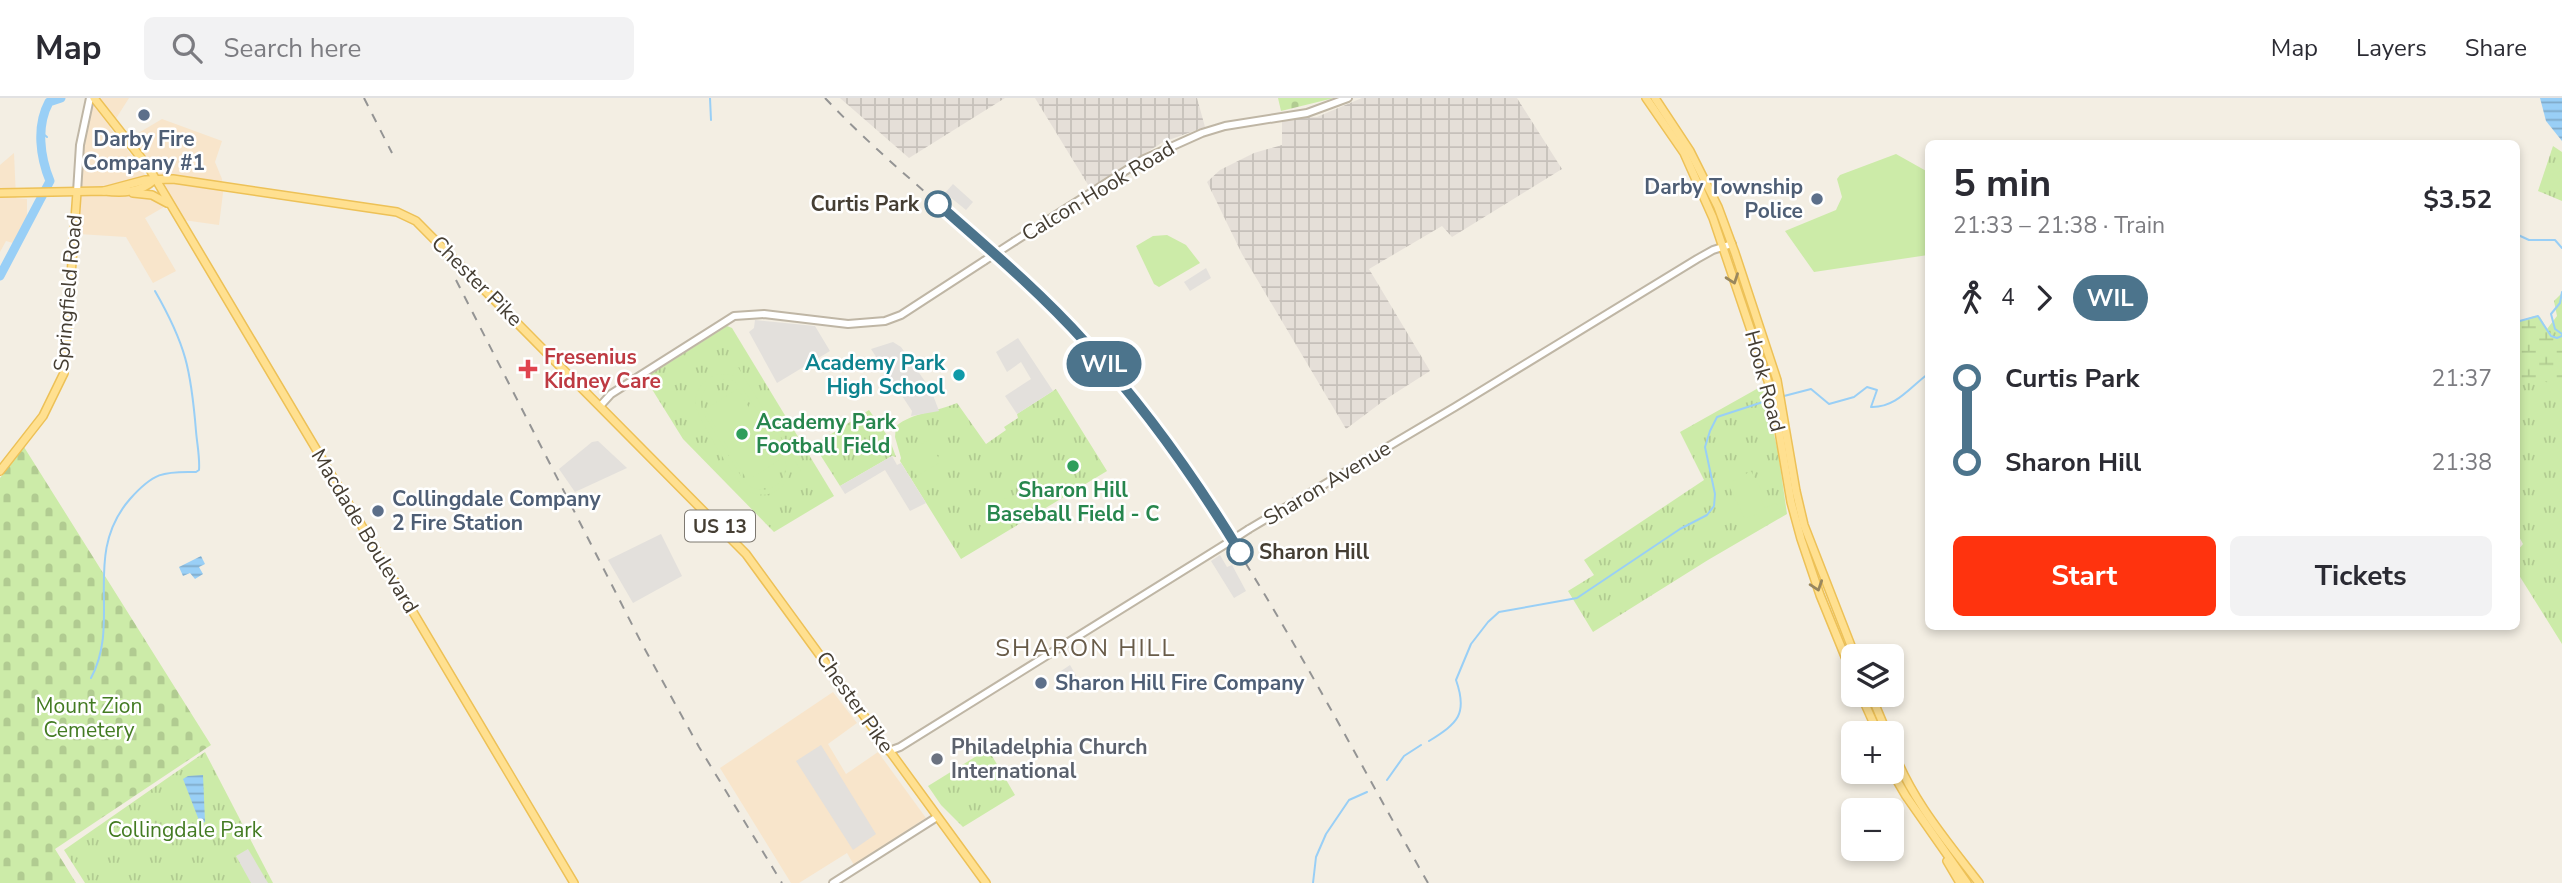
<!DOCTYPE html>
<meta charset="utf-8">
<style>
body{margin:0;font-family:"Nunito Sans",sans-serif;background:#f2f2f3;color:#2b2b33;height:100vh;display:flex;flex-direction:column;font-size:26px;white-space:nowrap}
*{box-sizing:border-box;margin:0}
p{font-size:23px;color:#7c7c81}
.icon{flex:none;width:38px;height:38px;fill:none;stroke:currentColor;stroke-width:2;stroke-linecap:round;stroke-linejoin:round}
.map{position:relative;flex:1;overflow:hidden}
.drawer{position:absolute;left:1925px;top:42px;width:595px;height:490px;display:flex;flex-direction:column;background:#fff;border-radius:10px;box-shadow:0 4px 10px #0003}
.drawer>*{flex:none}
.badge{padding:0 14px;border-radius:23px;font-size:24px;line-height:46px}
.fabs{position:absolute;left:1841px;top:546px;display:grid;gap:14px}
.fabs a{display:grid;place-items:center;width:63px;height:63px;border-radius:10px;background:#fff;box-shadow:0 4px 10px #0003;font-size:35px}
.map>.badge{position:absolute;translate:-50% -50%;box-shadow:0 0 0 4px #fff}
.legs{display:flex;align-items:center;gap:10px;height:77px;padding:0 28px;font-size:23px}
.legs p{margin-inline-start:auto}
.overview{display:flex;align-items:center;justify-content:space-between;height:119px;padding:0 28px}
h1{font-size:38px;font-weight:700;line-height:52px}
.cta{display:flex;gap:14px;margin-top:auto;padding:14px 28px}
.cta a{flex:1;height:80px;border-radius:10px;background:#ff330e;color:#fff;font-size:28px;font-weight:700;line-height:80px;text-align:center}
.cta a+a{background:#f2f2f3;color:#2b2b33}
ul{padding:0 28px;list-style:none}
li{display:flex;align-items:center;gap:24px;height:84px;font-size:26px}
li i{display:grid;place-items:center;width:10px;height:100%;margin:0 9px;background:currentColor}
li i::after{content:'';width:18px;height:18px;margin:-9px;border:5px solid;border-radius:50%;background:#fff}
li p{margin-inline-start:auto}
li:first-child i{background:linear-gradient(#0000 50%,currentColor 0)}
li:last-child i{background:linear-gradient(currentColor 50%,#0000 0)}
header{display:flex;align-items:center;gap:42px;box-sizing:border-box;height:98px;padding:0 35px;background:#fff;border-bottom:2px solid #e1e1e2}
header strong{font-size:33px}
nav{display:flex;gap:38px;margin-inline-start:auto;font-size:24px}
.search{width:490px;height:63px;background:#f2f2f3;display:flex;align-items:center;gap:18px;box-sizing:border-box;padding:0 24px;border-radius:10px;color:#7c7c81;font-size:26px}
.map>svg:first-child{display:block}
</style>
<header>
<strong>Map</strong>
<div class="search"><svg class="icon" aria-label="search" viewBox="0 0 24 24"><circle cx="10" cy="10" r="6"/><path d="M15 15l6 6"/></svg>Search here</div>
<nav><a>Map</a><a>Layers</a><a>Share</a></nav>
</header>
<div class="map">
<svg width="2562" height="785" viewBox="0 0 2562 785">
<defs>
<pattern id="industrial-grid" width="8" height="8" patternUnits="userSpaceOnUse" patternTransform="scale(1.75)"><rect width="8" height="8" fill="#e5dfd8"/><path d="M0 4h8M4 0v8" fill="none" stroke="#c6c0ba"/></pattern>
<pattern id="grass-tufts" width="24" height="20" patternUnits="userSpaceOnUse" patternTransform="scale(1.75)"><rect width="24" height="20" fill="#cceba8"/><path d="M3 7l-1-3M5 7V3M7 7l1-3M15 17l-1-3M17 17v-4M19 17l1-3" fill="none" stroke="#b1cb91"/></pattern>
<pattern id="wetland-marsh" width="20" height="14" patternUnits="userSpaceOnUse" patternTransform="scale(1.75)"><rect width="20" height="14" fill="#cceba8"/><path d="M1 5h8M5 5V1M11 12h8M15 12V8" fill="none" stroke="#b1cb91"/></pattern>
<pattern id="cemetery-stones" width="16" height="16" patternUnits="userSpaceOnUse" patternTransform="scale(1.75)"><rect width="16" height="16" fill="#cceba8"/><path d="M2 7V4a2 2 0 0 1 4 0v3zM10 15v-3a2 2 0 0 1 4 0v3z" fill="#b1cb91"/></pattern>
<pattern id="water-rules" width="6" height="5" patternUnits="userSpaceOnUse" patternTransform="scale(1.75)"><rect width="6" height="5" fill="#99cff6"/><path d="M0 2.5h6" fill="none" stroke="#7fa9c8"/></pattern>
</defs>
<rect width="100%" height="100%" fill="#f3eee3"/>
<g fill="#f8e5cb">
<path d="M102,0H129L110,30L143,72L153,100L164,109L145,120L176,173L153,185L126,139L78,136L83,48L90,10Z"/>
<path d="M162,21L222,43L215,64L222,81L223,95L219,127L183,122L168,92L151,64L130,40Z"/>
<path d="M14,55L16,100L27,101V120L13,145L6,143L0,154V67Z"/>
<path d="M833,594L857,625L828,646L846,676L878,654L926,720L854,767L847,755L799,785H791L720,670Z"/>
</g>
<g fill="url(#industrial-grid)">
<path d="M840,0H1005L909,60Z"/>
<path d="M1035,0H1197L1205,29L1163,44L1090,90Z"/>
<path d="M1362,0H1517L1562,71L1452,139L1442,128L1369,171L1430,273L1386,301L1346,331L1242,156L1207,84L1220,72L1254,55L1282,47V20L1317,19Z"/>
</g>
<g fill="url(#grass-tufts)">
<path d="M2553,48L2562,54V103L2538,93Z"/>
<path d="M2562,195V546L2517,474V453L2523,446L2517,435V235L2560,249L2547,231L2557,218L2554,203Z"/>
<path d="M727,228L732,230L834,398L774,434L683,341L645,280Z"/>
<path d="M1762,288L1778,353L1787,416L1708,462L1593,534L1568,493L1594,477L1584,462L1704,382L1680,334Z"/>
<path d="M1056,291L1107,373L961,461L900,363L901,360L895,339L896,328C914,314 936,314 957,305L986,346L1006,332L1004,329L1018,320L1017,316Z"/>
<path d="M869,312L889,340L896,359L892,358L840,388L814,347Z"/>
<path d="M988,651L1015,697L963,729L941,707L928,688Z"/>
<path d="M205,654L273,785H85L64,752Z"/>
</g>
<path fill="url(#wetland-marsh)" d="M2534,218L2540,219L2551,238L2557,240L2562,238V287L2517,279V224Z"/>
<g fill="url(#cemetery-stones)">
<path d="M1278,0H1334L1281,13Z"/>
<path d="M24,349L211,647L55,751L76,785H0V380Z"/>
</g>
<g fill="#cceba8" fill-rule="evenodd">
<path d="M1896,56L1928,74V157L1814,174L1785,133L1836,112L1842,99L1837,81L1840,77Z"/>
<path d="M1167,137L1186,147L1200,165L1159,189L1154,186L1136,148L1153,138Z"/>
<path d="M738,269L801,373L794,376L791,372C786,392 765,405 746,391C737,385 697,319 696,308C694,297 699,287 709,280C716,275 725,275 734,278L732,272ZM723,281L733,283L743,291C753,307 784,350 786,367C787,378 779,388 768,391C759,393 750,390 744,383L703,315C697,298 705,284 723,281Z"/>
<path d="M738,291L780,362L747,382L705,311Z"/>
<path d="M928,342L941,364L917,378L904,357Z"/>
<path d="M1075,355L1082,366H1085L1084,372L1080,371L1070,378L1064,373L1062,364Z"/>
<path d="M1751,373L1764,397L1760,399L1765,410L1776,405L1783,416L1763,428L1757,416L1745,421L1728,386Z"/>
<path d="M1006,400L1014,412L1020,415L1017,421L1012,420L1001,426C994,420 993,416 996,407Z"/>
</g>
<g fill="#e3e0dc">
<path d="M953,86L973,104L966,112L945,95Z"/>
<path d="M1206,170L1211,180L1190,193L1184,184Z"/>
<path d="M755,222L815,228L830,253L777,285L749,234L754,230Z"/>
<path d="M1018,240L1053,293L1017,316L1005,298L1031,281L1021,264L1007,274L996,254Z"/>
<path d="M893,244L901,249L931,292L939,313L911,318L912,313L871,251Z"/>
<path d="M598,343L627,370L575,394L559,371L592,344Z"/>
<path d="M892,358L897,367L901,365L926,405L910,413L885,372L845,396L840,388Z"/>
<path d="M661,436L682,478L633,505L608,462Z"/>
<path d="M1220,457L1227,469L1232,467L1246,493L1234,500L1211,463Z"/>
<path d="M1070,567L1081,586L1065,594L1055,577Z"/>
<path d="M821,647L876,736L853,752L796,663Z"/>
<path d="M248,751L268,785H251L236,758Z"/>
</g>
<g fill="url(#water-rules)">
<path d="M2540,0H2562V43L2546,23Z"/>
<path d="M201,458L205,466L199,469L203,476L195,481L190,475L183,478L179,469Z"/>
<path d="M203,677L205,724L200,725L183,681L188,678Z"/>
</g>
<g fill="none" stroke-linecap="round" stroke-linejoin="round">
<g stroke="#99cff6" stroke-width="2">
<path d="M710,0L711,22"/>
<path d="M41,34L47,39"/>
<path d="M2516,136L2529,142H2555L2562,150"/>
<path d="M2562,194L2560,205L2551,216L2555,231L2562,236"/>
<path d="M2516,224L2538,218L2551,238L2557,240L2562,238"/>
<path d="M1784,298L1811,291L1829,306L1854,299L1867,289L1877,292L1871,309C1896,310 1910,289 1928,276"/>
<path d="M91,580C122,523 81,457 130,401C153,375 163,373 196,374L199,372C200,359 197,346 196,333C191,272 186,247 155,193"/>
<path d="M1429,643C1458,625 1468,616 1456,582L1471,546L1488,524L1499,514L1577,500L1680,431L1707,417L1714,408L1715,396L1705,349L1710,333L1717,319L1772,301"/>
<path d="M1387,682L1404,658L1421,647"/>
<path d="M1313,785L1316,759L1326,736L1349,702L1367,694"/>
</g>
<path stroke="#99cff6" stroke-width="9" d="M0,178L50,83C40,59 36,28 49,4L61,0"/>
<defs>
<g id="minor">
<path d="M77,94L80,47L90,0"/>
<path d="M1015,143L1144,61L1202,35L1225,28L1307,15L1348,0"/>
<path d="M601,307L611,296L734,218L764,216L848,226L885,223L901,217L984,163"/>
<path d="M1249,431L1455,309L1697,161L1713,152L1732,146"/>
<path d="M889,653L900,649L1229,444"/>
<path d="M833,785L937,719"/>
</g>
<g id="major">
<path d="M94,0L149,70L574,785"/>
<path d="M1646,0L1684,55L1713,120L1773,298L1791,404L1801,441L1820,497L1853,578"/>
<path d="M1655,0L1690,53L1718,109L1735,155L1777,282L1796,393L1804,427L1855,558"/>
<path d="M104,93L145,82L173,81L397,114L416,123L746,456L986,785"/>
<path d="M0,95L104,93C122,95 140,95 154,82"/>
<path d="M133,95L152,97L167,105"/>
<path d="M0,373L43,318L64,275L77,94"/>
<path d="M1861,597L1878,635"/>
<path d="M1871,597L1887,635"/>
<path d="M1892,649C1910,700 1946,742 1979,785"/>
<path d="M1892,674L1906,698L1967,785"/>
<path d="M1947,763L1960,785"/>
</g>
</defs>
<use href="#minor" stroke="#bfb6a5" stroke-width="10"/>
<use href="#major" stroke="#edc157" stroke-width="10"/>
<use href="#minor" stroke="#fff" stroke-width="6"/>
<use href="#major" stroke="#ffe090" stroke-width="7"/>
<g stroke="#949494" stroke-width="2" stroke-dasharray="9 9" stroke-linecap="butt">
<path d="M364,0L392,55"/>
<path d="M825,0C907,87 1008,156 1087,246C1228,407 1322,600 1428,785"/>
<path d="M456,182L642,546L699,649L782,785"/>
</g>
<defs>
<g id="minor-bridge">
<path d="M984,163L1015,143"/>
<path d="M1229,444L1249,431"/>
</g>
</defs>
<use href="#minor-bridge" stroke="#bfb6a5" stroke-width="10" stroke-linecap="butt"/>
<use href="#minor-bridge" stroke="#fff" stroke-width="6"/>
</g>
<defs><path id="oneway-chevron" d="M-2-3.5L2.5 0L-2 3.5" fill="none" stroke-width="1.6" stroke-linecap="round" stroke-linejoin="round" transform="scale(1.75)"/></defs>
<g stroke="#99875d">
<use href="#oneway-chevron" transform="translate(1733 181) rotate(70)"/>
<use href="#oneway-chevron" transform="translate(1817 488) rotate(71)"/>
</g>
<g fill="none" stroke-linecap="round" stroke-linejoin="round">
<defs>
<path id="line-1" d="M938,106C988,150 1040,194 1085,244C1144,308 1195,380 1240,454"/>
</defs>
<use href="#line-1" stroke="#fff" stroke-width="16"/>
<use href="#line-1" stroke="#4c748c" stroke-width="10"/>
</g>
<g fill="#5c6f8a" stroke="#fff" stroke-width="2.5">
<circle cx="144" cy="17" r="7"/>
<circle cx="1817" cy="101" r="7"/>
<circle cx="378" cy="413" r="7"/>
<circle cx="1041" cy="585" r="7"/>
</g>
<g fill="#fff" stroke="#4c748c" stroke-width="3.5">
<circle cx="938" cy="106" r="12"/>
<circle cx="1240" cy="454" r="12"/>
</g>
<path fill="#e0444e" stroke="#fff" stroke-width="2.5" d="M524.5 260.5h7v7h7v7h-7v7h-7v-7h-7v-7h7z"/>
<circle fill="#0f9aa8" stroke="#fff" stroke-width="2.5" cx="959" cy="277" r="7"/>
<g fill="#2e9e5b" stroke="#fff" stroke-width="2.5">
<circle cx="742" cy="336" r="7"/>
<circle cx="1073" cy="368" r="7"/>
</g>
<circle fill="#6b7280" stroke="#fff" stroke-width="2.5" cx="937" cy="661" r="7"/>
<g text-anchor="middle" stroke-width="5" stroke-linejoin="round" paint-order="stroke">
<rect fill="#fff" stroke="#7d7870" stroke-width="2" x="685" y="412.5" width="70" height="31" rx="5"/>
<g font-size="19" font-weight="bold" fill="#453e33">
<text x="720" y="435">US 13</text>
</g>
<g font-size="21" font-weight="bold" fill="#4e5e75" stroke="#fff" text-anchor="start">
<text x="144" y="48" text-anchor="middle">Darby Fire<tspan x="144" dy="24">Company #1</tspan></text>
<text x="1803" y="96" text-anchor="end">Darby Township<tspan x="1803" dy="24">Police</tspan></text>
<text x="392" y="408">Collingdale Company<tspan x="392" dy="24">2 Fire Station</tspan></text>
<text x="1055" y="592">Sharon Hill Fire Company</text>
</g>
<g font-size="21" fill="#453e33" stroke="#fff">
<text transform="translate(1098 93) rotate(-31)" y="7">Calcon Hook Road</text>
<text transform="translate(477 183) rotate(45)" y="7">Chester Pike</text>
<text transform="translate(68 195) rotate(-85)" y="7">Springfield Road</text>
<text transform="translate(1765 283) rotate(75)" y="7">Hook Road</text>
<text transform="translate(1327 385) rotate(-31)" y="7">Sharon Avenue</text>
<text transform="translate(365 433) rotate(59)" y="7">Macdade Boulevard</text>
<text transform="translate(855 604) rotate(55)" y="7">Chester Pike</text>
</g>
<g font-size="21" font-weight="bold" fill="#453e33" stroke="#fff" text-anchor="end">
<text x="919" y="113">Curtis Park</text>
<text x="1259" y="461" text-anchor="start">Sharon Hill</text>
</g>
<g font-size="21" font-weight="bold" fill="#be3a42" stroke="#fff" text-anchor="start">
<text x="544" y="266">Fresenius<tspan x="544" dy="24">Kidney Care</tspan></text>
</g>
<g font-size="21" font-weight="bold" fill="#0d838f" stroke="#fff" text-anchor="end">
<text x="945" y="272">Academy Park<tspan x="945" dy="24">High School</tspan></text>
</g>
<g font-size="21" font-weight="bold" fill="#27864d" stroke="#fff" text-anchor="start">
<text x="756" y="331">Academy Park<tspan x="756" dy="24">Football Field</tspan></text>
<text x="1073" y="399" text-anchor="middle">Sharon Hill<tspan x="1073" dy="24">Baseball Field - C</tspan></text>
</g>
<g font-size="21" fill="#437b22" stroke="#fff">
<text x="89" y="615">Mount Zion<tspan x="89" dy="24">Cemetery</tspan></text>
<text x="185" y="739">Collingdale Park</text>
</g>
<g font-size="21" font-weight="bold" fill="#5b616d" stroke="#fff" text-anchor="start">
<text x="951" y="656">Philadelphia Church<tspan x="951" dy="24">International</tspan></text>
</g>
<g font-size="24" letter-spacing="2" fill="#695c49" stroke="#fff">
<text x="1086" y="558">SHARON HILL</text>
</g>
</g>
</svg>
<div class="fabs">
<a><svg class="icon" aria-label="layers" viewBox="0 0 24 24"><path d="M12 4l9 5-9 5-9-5zM3 14l9 5 9-5"/></svg></a>
<a>+</a>
<a>−</a>
</div>
<b class="badge" style="left:1104px;top:266px;background:#4c748c;color:#fff">WIL</b>
<section class="drawer">
<div class="overview"><div><h1>5 min</h1><p>21:33 – 21:38 · Train</p></div><b>$3.52</b></div>
<div class="legs"><svg class="icon" aria-label="walk" viewBox="0 0 24 24"><circle cx="13" cy="4" r="2"/><path d="M13 8l-2 6 4 7M11 14l-3 7M7 12l3-4h3l4 4"/></svg>4<svg class="icon" aria-label="forward" viewBox="0 0 24 24"><path d="M9 5l7 7-7 7"/></svg><b class="badge" style="background:#4c748c;color:#fff">WIL</b></div>
<ul>
<li><i style="color:#4c748c"></i><b>Curtis Park</b><p>21:37</p></li>
<li><i style="color:#4c748c"></i><b>Sharon Hill</b><p>21:38</p></li>
</ul>
<div class="cta"><a>Start</a><a>Tickets</a></div>
</section>
</div>
